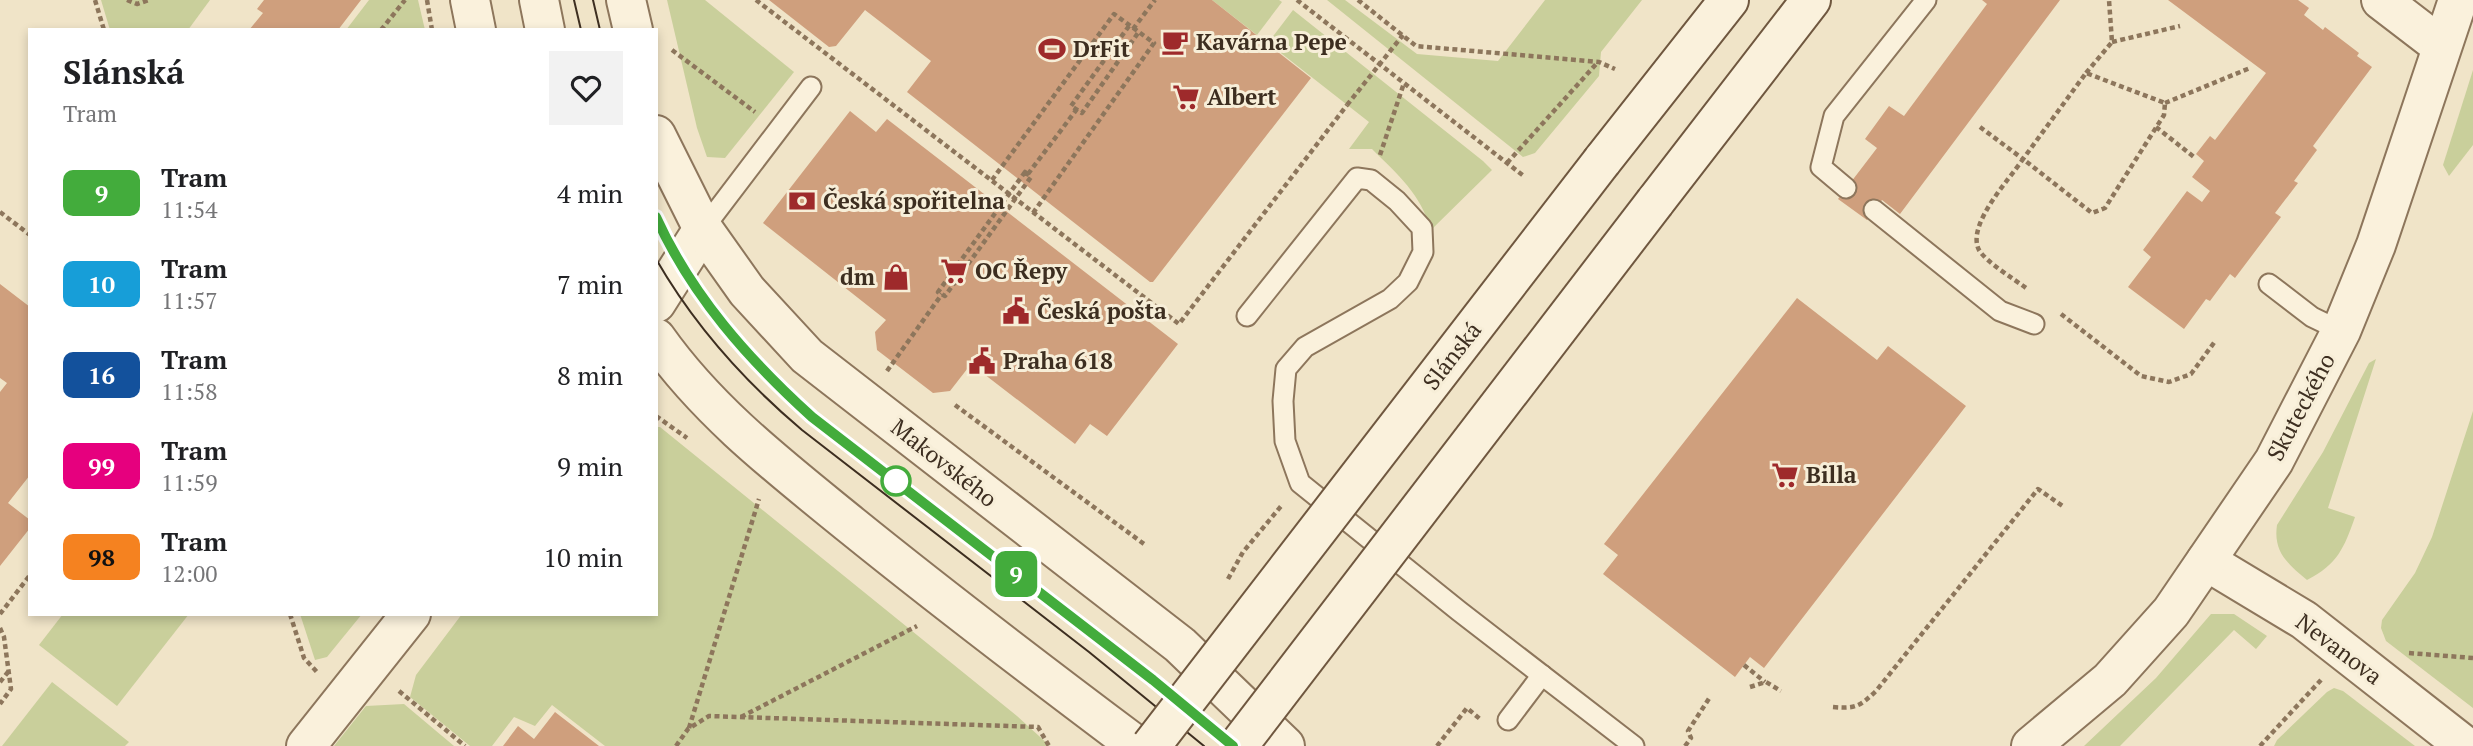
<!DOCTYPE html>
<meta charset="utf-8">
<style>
body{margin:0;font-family:"PT Serif",serif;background:#f2f2f2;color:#202124;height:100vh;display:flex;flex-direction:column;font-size:26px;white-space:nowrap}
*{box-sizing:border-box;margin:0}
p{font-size:23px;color:#757577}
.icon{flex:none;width:38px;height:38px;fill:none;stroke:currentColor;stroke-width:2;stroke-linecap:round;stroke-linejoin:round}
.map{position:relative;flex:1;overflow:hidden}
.sheet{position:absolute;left:28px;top:28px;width:630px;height:588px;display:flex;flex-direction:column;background:#fff;border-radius:0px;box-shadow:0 4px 10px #0003}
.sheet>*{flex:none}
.badge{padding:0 14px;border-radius:10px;font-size:24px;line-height:46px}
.map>.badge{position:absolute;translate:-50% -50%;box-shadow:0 0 0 4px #fff}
.round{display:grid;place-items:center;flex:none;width:74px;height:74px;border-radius:0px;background:#f2f2f2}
.head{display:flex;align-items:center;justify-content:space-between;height:119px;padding:0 35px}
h1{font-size:33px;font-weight:700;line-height:52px}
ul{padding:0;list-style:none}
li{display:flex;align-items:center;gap:21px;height:91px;padding:0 35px}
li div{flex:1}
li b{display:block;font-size:26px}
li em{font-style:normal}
li .badge{min-width:77px;font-weight:700;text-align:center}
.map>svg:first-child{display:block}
</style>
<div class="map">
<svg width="2473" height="746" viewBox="0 0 2473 746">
<rect width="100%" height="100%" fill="#f0e4c8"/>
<g fill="#c9cf9b">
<path d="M101,0H210L188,30H110Z"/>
<path d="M369,0H418L425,30H346Z"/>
<path d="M667,0H705L794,72L725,158L707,157L697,128Z"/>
<path d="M1212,0H1279L1282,2L1257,35Z"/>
<path d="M1327,0H1345L1417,54L1498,61L1545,0H1642L1601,52L1599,76L1535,153L1523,157Z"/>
<path d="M1293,10L1483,161L1492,170L1431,230C1420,193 1399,176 1372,149H1349L1369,122L1268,43Z"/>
<path d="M2473,70V145L2449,176L2443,165Z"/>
<path d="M2376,359L2328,508L2355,517C2344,548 2338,564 2307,580C2288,564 2273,552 2277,525L2323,452L2369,363Z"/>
<path d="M2473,411V708L2386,641L2381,628L2382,620L2415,573L2432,537Z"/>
<path d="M656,427H660L1017,716L1050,746H605L552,705L535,726L514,717L492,746H470L410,697L416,675L462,614H656Z"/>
<path d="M63,614H189L117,706L39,645Z"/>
<path d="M300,614H362L327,657L315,660Z"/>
<path d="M2211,614H2234L2267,636L2256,649L2234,630L2120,746H2084L2156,678Z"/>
<path d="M52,682L129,742L125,746H2Z"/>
<path d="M2334,688L2343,691L2415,746H2274L2277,740L2327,692Z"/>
<path d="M404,704L454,746H334L366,706Z"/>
</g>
<g fill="#cf9f7d">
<path d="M264,0H361L338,30H249L263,13L257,9Z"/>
<path d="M769,0H1212L1311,78L1153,282H1150L907,92L931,61L865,10L836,46L829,47Z"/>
<path d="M1982,0H2060L1900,214L1882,200L1867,220L1838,199L1877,148L1865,139L1889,106L1904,116L1987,4Z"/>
<path d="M2168,0H2298L2309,8L2304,15L2323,30L2325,27L2359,53L2357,56L2372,67L2313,146L2317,150L2294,181L2298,183L2275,213L2281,217L2235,278L2230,274L2210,301L2206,299L2184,329L2128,287L2151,257L2143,250L2187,191L2202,202L2210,191L2192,177L2204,161L2196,154L2210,136L2215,140L2266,73Z"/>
<path d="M850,111L876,132L887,119L1178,344L1107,436L1090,424L1075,444L971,364L950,391L933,393L877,350L875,332L886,320L763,223Z"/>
<path d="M0,284L30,307V475L8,503L30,520V528L0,566V392L7,383L0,378Z"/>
<path d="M1797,298L1877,360L1888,346L1966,406L1764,668L1750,657L1735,677L1603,574L1618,555L1604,544Z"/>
<path d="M555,712L599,746H503L518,726L534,739Z"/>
</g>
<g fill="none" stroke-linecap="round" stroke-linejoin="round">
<defs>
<g id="service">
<path d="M1846,188L1821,167L1834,116L1926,0"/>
<path d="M1874,210L2000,311L2034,324"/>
<path d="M703,229L811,87"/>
<path d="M2269,284L2312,317L2341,331"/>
<path d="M1247,316L1357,178L1371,180L1397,201L1422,228L1423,252L1408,282L1390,299L1305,347L1286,369L1283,401L1285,441L1300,483L1459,611L1634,746"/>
<path d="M1508,720L1542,675"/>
</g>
<g id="minor">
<path d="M470,0L476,30"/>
<path d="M2381,0L2441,46"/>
<path d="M656,303L703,229"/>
<path d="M2206,561L2304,620L2465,746"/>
<path d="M306,746L411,614"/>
<path d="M2031,746L2110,680L2171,612L2274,461L2341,331L2376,245L2458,0"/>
</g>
<g id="tertiary">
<path d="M539,0L545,30"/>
<path d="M626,0L633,30"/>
<path d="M656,135L703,229L747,291L807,356L1180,645L1285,746"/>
<path d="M656,338C709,413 781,468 851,525C945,601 1041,674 1137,746"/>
</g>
<g id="secondary">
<path d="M1602,161L1729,0"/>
<path d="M1655,202L1811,0"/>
</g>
</defs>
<use href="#service" stroke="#8d765c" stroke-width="23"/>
<use href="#minor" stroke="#8d765c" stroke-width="42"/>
<use href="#tertiary" stroke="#8d765c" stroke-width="42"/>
<use href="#secondary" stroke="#6f573f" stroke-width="42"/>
<g stroke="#8d765c" stroke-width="4.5" stroke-dasharray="5 3.5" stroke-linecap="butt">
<path d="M95,0L104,30"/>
<path d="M127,0L137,4L149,0"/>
<path d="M427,0L432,30"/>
<path d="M756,0L1179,324L1347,105"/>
<path d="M1297,0L1525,177"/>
<path d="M1358,0L1416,46L1599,62L1615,69"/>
<path d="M1129,26L1071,106L1082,113L1138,33"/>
<path d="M1133,29L1155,0"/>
<path d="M381,30L405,0"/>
<path d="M2112,42L2180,26"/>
<path d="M672,50L755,112"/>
<path d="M2086,73L2112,42L2109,0"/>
<path d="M2165,103L2250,68"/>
<path d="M1980,127L2023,159L2086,73L2165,103L2164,115L2105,208L2092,213L2023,159C2009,180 1966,225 1979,250C1986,262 2014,279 2026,288"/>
<path d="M2156,127L2194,157"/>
<path d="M1380,155L1404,83"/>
<path d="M1507,163L1598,62"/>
<path d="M1025,172L1031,177L945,296L938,292Z"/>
<path d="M1028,174L1077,109"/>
<path d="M992,180L1114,14L1154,43L1033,213"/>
<path d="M0,212L30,235"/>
<path d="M2061,314L2141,376L2169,382L2191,374L2216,340"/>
<path d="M887,371L942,294"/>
<path d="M955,405L1144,544"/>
<path d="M656,416L687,438"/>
<path d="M1228,579L1243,552L1282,505"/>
<path d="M0,614L30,575"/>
<path d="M290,614L304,658L317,672"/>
<path d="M0,628L4,637L11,689L0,704"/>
<path d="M2409,653L2473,658"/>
<path d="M1744,665L1765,682"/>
<path d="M0,682L8,672"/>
<path d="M1750,687L1766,682L1781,691"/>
<path d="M399,691L465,746"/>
<path d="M1833,707C1856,709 1860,706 1876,691L2038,489L2064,507"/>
<path d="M741,717L917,626"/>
<path d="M689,728L759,499"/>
<path d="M676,746L688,729L709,716L1038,727L1049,746"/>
<path d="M1437,746L1467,708L1480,719"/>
<path d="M1685,746L1691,738L1688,731L1710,697"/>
<path d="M2260,746L2321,680"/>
</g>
<use href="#service" stroke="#faf1dc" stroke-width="19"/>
<use href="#minor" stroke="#faf1dc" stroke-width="38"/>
<use href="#tertiary" stroke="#faf1dc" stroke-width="38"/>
<use href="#secondary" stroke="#faf1dc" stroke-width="38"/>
<g stroke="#3d2e20" stroke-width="2">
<path d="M574,0L581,30"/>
<path d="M593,0L600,30"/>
<path d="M656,217C692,296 748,359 812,417L1153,680L1233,746"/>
<path d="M656,259C694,325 744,381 802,430L1089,652L1204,746"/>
</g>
<defs>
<g id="secondary-bridge">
<path d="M1151,746L1602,161"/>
<path d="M1238,746L1655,202"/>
</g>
</defs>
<use href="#secondary-bridge" stroke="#6f573f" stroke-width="42" stroke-linecap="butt"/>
<path stroke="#8d765c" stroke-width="4.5" stroke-dasharray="5 3.5" stroke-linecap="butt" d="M1347,105L1403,35"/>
<use href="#secondary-bridge" stroke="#faf1dc" stroke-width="38"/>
</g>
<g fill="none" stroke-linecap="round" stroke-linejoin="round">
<defs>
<path id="line" d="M656,217C692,296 748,359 812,417L1153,680L1233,746"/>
</defs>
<use href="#line" stroke="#fff" stroke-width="16"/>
<use href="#line" stroke="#43ac3c" stroke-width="10"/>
</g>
<defs>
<symbol id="cafe-bare" viewBox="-9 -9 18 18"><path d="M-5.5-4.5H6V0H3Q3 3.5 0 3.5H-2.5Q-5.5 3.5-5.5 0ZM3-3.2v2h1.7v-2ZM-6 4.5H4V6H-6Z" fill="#9e2a2b" stroke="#f7eed8" stroke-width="2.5" paint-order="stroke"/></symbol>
<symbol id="stadium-bare" viewBox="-9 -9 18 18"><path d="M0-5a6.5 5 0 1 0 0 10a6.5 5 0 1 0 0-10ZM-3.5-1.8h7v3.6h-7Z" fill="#9e2a2b" stroke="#f7eed8" stroke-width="2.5" paint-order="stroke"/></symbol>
<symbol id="supermarket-bare" viewBox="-9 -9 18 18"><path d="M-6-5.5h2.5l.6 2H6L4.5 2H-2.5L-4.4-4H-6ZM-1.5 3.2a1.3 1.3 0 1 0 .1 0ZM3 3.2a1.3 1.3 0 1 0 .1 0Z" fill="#9e2a2b" stroke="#f7eed8" stroke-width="2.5" paint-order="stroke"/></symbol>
<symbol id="bank-bare" viewBox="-9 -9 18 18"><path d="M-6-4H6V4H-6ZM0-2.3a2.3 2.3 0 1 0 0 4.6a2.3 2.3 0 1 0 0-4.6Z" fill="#9e2a2b" stroke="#f7eed8" stroke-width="2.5" paint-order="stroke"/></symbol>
<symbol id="shop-bare" viewBox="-9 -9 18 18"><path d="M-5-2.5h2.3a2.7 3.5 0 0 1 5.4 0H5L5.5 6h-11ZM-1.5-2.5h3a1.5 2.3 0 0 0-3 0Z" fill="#9e2a2b" stroke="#f7eed8" stroke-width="2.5" paint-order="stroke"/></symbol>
<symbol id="civic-bare" viewBox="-9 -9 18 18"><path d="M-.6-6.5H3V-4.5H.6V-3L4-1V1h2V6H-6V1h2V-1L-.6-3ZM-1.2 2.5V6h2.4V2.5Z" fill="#9e2a2b" stroke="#f7eed8" stroke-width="2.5" paint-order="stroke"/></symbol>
</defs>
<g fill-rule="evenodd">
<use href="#cafe-bare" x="1156" y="23" width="38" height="38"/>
<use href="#stadium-bare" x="1033" y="30" width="38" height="38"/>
<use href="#supermarket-bare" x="1167" y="78" width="38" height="38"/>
<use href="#bank-bare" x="783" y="182" width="38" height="38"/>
<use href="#supermarket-bare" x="935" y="252" width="38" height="38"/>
<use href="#shop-bare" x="877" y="258" width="38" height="38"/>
<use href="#civic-bare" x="997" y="292" width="38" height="38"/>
<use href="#civic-bare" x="963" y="342" width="38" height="38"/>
<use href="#supermarket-bare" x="1766" y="456" width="38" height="38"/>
</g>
<circle fill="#fff" stroke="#43ac3c" stroke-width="3.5" cx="896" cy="481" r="14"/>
<g text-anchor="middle" stroke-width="6" stroke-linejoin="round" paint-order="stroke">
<g font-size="23" font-weight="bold" fill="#3d2e20" stroke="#f7eed8" text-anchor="start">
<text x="1196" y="50">Kavárna Pepe</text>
<text x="1073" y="57">DrFit</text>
<text x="1207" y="105">Albert</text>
<text x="823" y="209">Česká spořitelna</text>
<text x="975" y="279">OC Řepy</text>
<text x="875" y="285" text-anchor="end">dm</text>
<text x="1037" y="319">Česká pošta</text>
<text x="1003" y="369">Praha 618</text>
<text x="1806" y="483">Billa</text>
</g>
<g font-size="23" fill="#3d2e20" stroke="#f7eed8">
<text transform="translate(1452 356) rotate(-52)" y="8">Slánská</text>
<text transform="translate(2301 407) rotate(-62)" y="8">Skuteckého</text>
<text transform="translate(944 463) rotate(38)" y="8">Makovského</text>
<text transform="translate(2339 649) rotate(37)" y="8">Nevanova</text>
</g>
</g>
</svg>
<b class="badge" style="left:1016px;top:574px;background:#43ac3c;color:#fff">9</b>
<section class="sheet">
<div class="head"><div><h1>Slánská</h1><p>Tram</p></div><a class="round"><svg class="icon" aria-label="heart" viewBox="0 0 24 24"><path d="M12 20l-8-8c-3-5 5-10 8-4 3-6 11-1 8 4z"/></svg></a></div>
<ul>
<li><span class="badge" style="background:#43ac3c;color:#fff">9</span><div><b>Tram</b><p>11:54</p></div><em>4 min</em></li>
<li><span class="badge" style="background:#179ed8;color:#fff">10</span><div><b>Tram</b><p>11:57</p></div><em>7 min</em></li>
<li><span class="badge" style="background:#13519c;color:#fff">16</span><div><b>Tram</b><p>11:58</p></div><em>8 min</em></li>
<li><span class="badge" style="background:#e6007e;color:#fff">99</span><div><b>Tram</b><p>11:59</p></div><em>9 min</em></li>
<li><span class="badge" style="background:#f58220;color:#111">98</span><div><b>Tram</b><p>12:00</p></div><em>10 min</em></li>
</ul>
</section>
</div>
